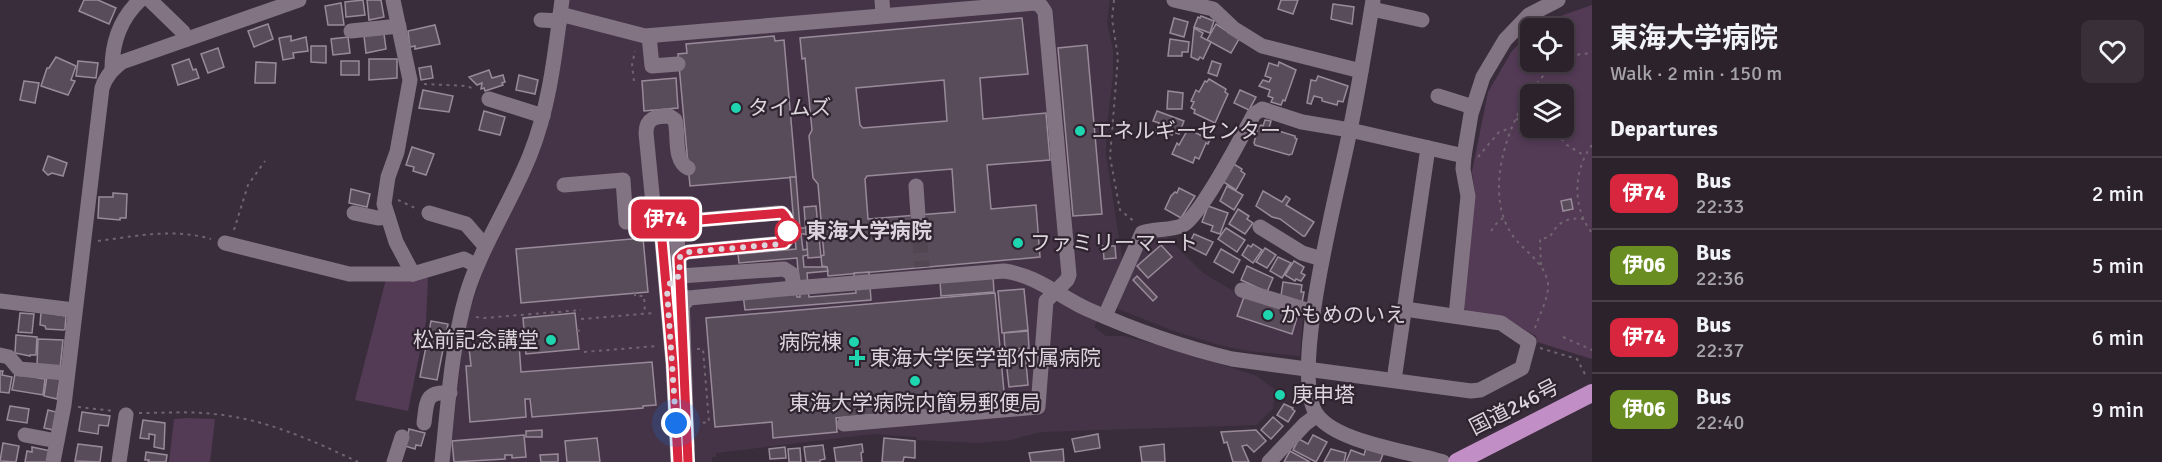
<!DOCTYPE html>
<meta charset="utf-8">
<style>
body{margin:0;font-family:Signika,"Noto Sans JP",sans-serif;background:#382f38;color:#f1f3f6;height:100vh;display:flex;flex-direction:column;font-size:22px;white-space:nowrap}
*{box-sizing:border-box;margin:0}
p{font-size:20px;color:#a6a4a9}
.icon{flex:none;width:33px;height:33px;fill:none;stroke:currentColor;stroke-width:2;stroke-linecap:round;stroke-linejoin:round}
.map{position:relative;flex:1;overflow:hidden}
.sheet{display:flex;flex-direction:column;background:#2c222c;width:570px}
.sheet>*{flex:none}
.badge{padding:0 12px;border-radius:9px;font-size:21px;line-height:39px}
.tools{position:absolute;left:1520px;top:18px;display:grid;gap:12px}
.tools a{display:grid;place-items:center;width:54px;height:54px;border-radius:9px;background:#2c222c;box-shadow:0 3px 9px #0003,0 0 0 2px #483f48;font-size:30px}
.you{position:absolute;width:30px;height:30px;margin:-15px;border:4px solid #fff;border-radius:50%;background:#1a73e8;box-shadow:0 0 0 9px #1a73e833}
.map>.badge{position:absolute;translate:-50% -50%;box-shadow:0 0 0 3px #fff}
h2{padding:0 18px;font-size:22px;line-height:54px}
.round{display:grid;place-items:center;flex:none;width:63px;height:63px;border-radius:9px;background:#382f38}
.headline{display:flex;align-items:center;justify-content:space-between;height:102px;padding:0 18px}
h1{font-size:28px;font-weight:700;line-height:45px}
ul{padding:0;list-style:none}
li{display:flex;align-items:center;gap:18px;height:72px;padding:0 18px;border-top:2px solid #483f48}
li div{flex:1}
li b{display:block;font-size:22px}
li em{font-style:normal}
li .badge{min-width:66px;font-weight:700;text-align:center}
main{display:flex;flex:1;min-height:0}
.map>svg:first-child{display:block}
</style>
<main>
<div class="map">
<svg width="1592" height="462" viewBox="0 0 1592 462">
<rect width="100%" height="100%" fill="#3a2d3b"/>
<g fill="#453447">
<path d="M570,0H1110L1107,22L1113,50V75L1106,134V155L1123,264L1094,327L1106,336H1124L1180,351L1257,376L1275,390L1273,409L1256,425L1040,432L1012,440L977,443L917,440L916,437L872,434L716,453V457H712V462H449L462,350L468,315L491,248L534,166L546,131L557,88Z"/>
<path d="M1163,233L1203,273L1235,292L1303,314L1300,356L1248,351L1219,345L1174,331L1118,309L1117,304L1143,241Z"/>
</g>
<g fill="#533a55" fill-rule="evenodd">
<path d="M1592,5V359L1537,342L1536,336L1502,317L1467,311L1464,308L1475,194L1472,172L1488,92L1512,51L1530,33V62H1563V28H1534L1540,23ZM1530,94H1563V128H1530Z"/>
<path d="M428,278L426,322L408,411L355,400L386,279Z"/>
<path d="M189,418L215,419L210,462H169L174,419Z"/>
</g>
<g fill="#594c5a" stroke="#998a9a" stroke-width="1.5" fill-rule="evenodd">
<path d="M84,0H98L116,8L109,24L79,11Z"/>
<path d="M363,0L365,15L346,17L345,2Z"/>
<path d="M367,0H381L384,17L369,20Z"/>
<path d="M1281,0H1298L1293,14L1278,9Z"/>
<path d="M341,3L344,25H328L325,6Z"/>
<path d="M1333,4L1354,7L1352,24L1331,19Z"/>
<path d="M1201,16L1214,21L1210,33L1194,27L1198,17L1200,18Z"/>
<path d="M1022,18L1028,74L980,78L983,119L1046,113L1050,160L987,165L991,209L1036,205L1040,257L828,276L827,267L822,266L821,256L824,255L818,184L813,178L809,136L812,130L805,58L802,59L800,38ZM944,80L947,121L863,128L860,125L856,88ZM952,169L955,212L868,219L865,179L867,176Z"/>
<path d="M1174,18L1188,22L1184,37L1170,33Z"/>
<path d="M268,24L273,39L254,47L248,31Z"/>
<path d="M1216,24L1239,39L1231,53L1207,40Z"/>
<path d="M435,25L440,44L415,49V46L410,47L408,31Z"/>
<path d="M1194,28L1203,33L1201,37L1211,42L1203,59L1200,57L1198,60L1191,57Z"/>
<path d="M384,34L386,49L366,53L364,36Z"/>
<path d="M291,36V41L306,37L308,51L293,53L294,58L283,60L279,38Z"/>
<path d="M774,36L775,41L784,40L796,177L690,186L678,54L687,53L686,44Z"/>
<path d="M348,37L350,53L333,55L331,39Z"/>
<path d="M1170,39L1189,42L1188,52H1182V56H1168Z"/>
<path d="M1087,45L1102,214L1073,216L1058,48Z"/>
<path d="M311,46H326V63L311,62Z"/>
<path d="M218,48L224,67L208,73L201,54Z"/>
<path d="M56,57L76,66L71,80L75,81L68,95L41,86L47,68H49Z"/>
<path d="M189,59L193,70L196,69L199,78L178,85L172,65Z"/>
<path d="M369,59H397V78L369,80Z"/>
<path d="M78,61L98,63L96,78L76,76Z"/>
<rect x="341" y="61" width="18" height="14"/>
<path d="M1212,61L1221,64L1217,76L1208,73Z"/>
<path d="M256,62L276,63L275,83H255Z"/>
<path d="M1279,62L1296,70L1285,101L1283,100L1281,105L1271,102L1273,98L1268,96L1270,90L1259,86L1263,80L1269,82L1271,78L1265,76L1269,63L1278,66Z"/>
<path d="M431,66L433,78L421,80L419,68Z"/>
<path d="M489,70L492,78L503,75L505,82L502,83L503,85L485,91L484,88L481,89L482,83L477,85L469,77Z"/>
<path d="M519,75L538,80L535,94L516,90Z"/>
<path d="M1318,76L1348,86L1343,102L1338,101L1337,105L1322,101V98L1314,96L1311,104L1307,103L1311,80L1316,81Z"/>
<path d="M676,78L678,108L644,111L642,81Z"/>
<path d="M1209,79L1226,89L1225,92L1228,94L1215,123L1194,113L1195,110L1191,108L1194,102L1191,101L1196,90L1199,92L1205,81L1207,82Z"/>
<path d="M24,81L39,83L35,103L20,100Z"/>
<path d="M423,90L453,96L449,112L419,108Z"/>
<path d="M1240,90L1256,97L1249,110L1234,103Z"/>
<path d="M1168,91L1183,93L1182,109H1167Z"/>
<path d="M484,111L505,117L500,135L479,130Z"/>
<path d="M1157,111L1184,121L1179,134L1173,132L1172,135L1156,130L1159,123L1153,121Z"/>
<path d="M1265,120L1271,121L1269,128L1295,136V138L1297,139L1292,154L1289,155L1255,145L1254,143L1258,127L1261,125L1263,126Z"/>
<path d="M1190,130L1202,136L1203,134L1211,137L1208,144L1206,143L1199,159L1195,157L1193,163L1172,154L1177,143L1179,145L1187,131L1189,132Z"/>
<path d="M412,147L434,154L426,175L413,171L414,167L406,165Z"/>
<path d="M48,156L67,163L63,176L52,173L48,175L43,170Z"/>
<path d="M1232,163L1242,169L1241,171L1245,174L1236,190L1222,181Z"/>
<path d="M790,177H796L800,228H806V234H801L803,250L808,249V255L803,256L804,267H827L828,271L807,273L809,297L856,293L854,273L869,272L871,300L745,310L743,294L796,290L797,297H800L797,258L739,263L738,254L796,249Z"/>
<path d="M1227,186L1243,195L1234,210L1220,201Z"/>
<path d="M1179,188L1195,196L1181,218L1165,209L1171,196L1175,192L1177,193Z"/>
<path d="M351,189L370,194L367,207L349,203Z"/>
<path d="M1263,191L1282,202L1286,196L1290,199L1286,205L1314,222L1305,236H1303L1280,219L1272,217L1256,206Z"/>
<path d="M113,193L127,194L126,218H120V220L98,218L99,197H113Z"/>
<path d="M1571,199L1573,209L1563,211L1561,201Z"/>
<path d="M816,206L821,257L808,258L804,207Z"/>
<path d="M1208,206L1228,213L1220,234L1211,231L1213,226L1202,222Z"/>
<path d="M1238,209L1249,216L1247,219L1253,223L1245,234L1229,224Z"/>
<path d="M1226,228L1245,240L1237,252L1218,239Z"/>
<path d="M1194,234L1213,242L1206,255L1188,246Z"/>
<path d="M643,238L648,292L521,303L516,249Z"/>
<path d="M1253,244L1262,250L1253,263L1242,255L1248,245L1251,247Z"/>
<path d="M1161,245L1172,257L1148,278L1137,266Z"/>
<path d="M1103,246H1115L1116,258L1104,259Z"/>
<path d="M1265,248L1276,255L1267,268L1256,262Z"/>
<path d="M1221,249L1240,260L1233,273L1214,262Z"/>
<path d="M1278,257L1291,263L1282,278L1270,271Z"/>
<path d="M1294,261L1304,267L1301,273L1305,275L1301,281L1296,279L1295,281L1285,275Z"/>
<path d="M1247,266L1273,278L1267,292L1241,280Z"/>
<path d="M993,276L994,292L941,296L940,281Z"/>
<path d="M1137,276L1157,297L1153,301L1133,280Z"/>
<path d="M1283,282L1302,285L1301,292H1304L1302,303L1281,296Z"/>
<path d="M1024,289L1028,330L1002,333L998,291Z"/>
<path d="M995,293L1005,403L836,418L837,432L773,438L772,422L715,427L706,318Z"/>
<path d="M1244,297L1298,314L1292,334L1237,316Z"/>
<path d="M41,312L66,316L65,329L64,330L46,329L45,326L40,325Z"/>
<path d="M20,313L34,314L32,333L18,332Z"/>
<path d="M575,313L579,349L526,354L523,318Z"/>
<path d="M431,321L448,324L437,380L420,377Z"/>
<path d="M1028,331L1029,348L1005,350L1004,333Z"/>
<path d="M16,335L37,337L36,355H30V356L15,353Z"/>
<path d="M38,339L63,340L60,369L37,365Z"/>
<path d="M519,344L521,372L652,362L656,405L643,406V408L532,417L530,399H525L526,417L470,422L466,366H471L469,348Z"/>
<path d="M1025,350L1028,385L1009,387L1005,352Z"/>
<path d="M0,371H3L2,375L12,377L9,393L0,392Z"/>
<path d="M15,374L45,379L43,395L12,390Z"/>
<path d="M47,376L60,379L57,399L44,396Z"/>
<path d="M1284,404L1293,408L1292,409L1295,411L1288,422L1277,415Z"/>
<path d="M10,406L29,409L27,423L7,420Z"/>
<path d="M48,410L56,412L53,430L44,428Z"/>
<path d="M82,412L110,416L108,426L99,425L98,434L79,431Z"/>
<path d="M1273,417L1283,426L1271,439L1261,430Z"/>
<path d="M143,420L165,423L164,449L154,447L155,435L149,434V439L140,438Z"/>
<path d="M409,429L425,433L421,446L416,445L415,449L405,446Z"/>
<path d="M542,430V437H526V431Z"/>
<path d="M1256,430L1266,441L1254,452L1247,445L1242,446L1249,462H1233L1227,442L1224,443L1221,432Z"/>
<path d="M1098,434L1100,448L1075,452L1072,439Z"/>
<path d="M524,435L526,457L512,458V455H505V459L454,462L452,441Z"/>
<path d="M1313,435L1327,442L1316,462L1293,450L1299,439L1308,444Z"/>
<path d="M597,438L600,462H567L565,441Z"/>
<path d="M884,438L915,441V458L904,457L903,462H882Z"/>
<path d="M3,443L19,446L16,462L0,461Z"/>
<path d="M78,444L102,447L100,462L75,461Z"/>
<path d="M862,444L863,452L861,453L862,462H836L834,448Z"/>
<path d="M1164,444L1165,462H1142L1140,447Z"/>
<path d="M823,445L825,459L820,460V462H806L804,447Z"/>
<path d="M32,447L51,451L48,462H25L27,451L32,452Z"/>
<path d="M785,447L786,458L770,459L769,449Z"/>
<path d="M800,448L801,462H789L788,449Z"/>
<path d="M1366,448L1383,454L1380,462H1346L1351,450L1364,455Z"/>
<path d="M1063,449L1064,462H1031L1029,453Z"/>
<path d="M1331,449L1346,453L1344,462H1324Z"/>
<path d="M1290,451L1310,462H1284Z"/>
<path d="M146,452L167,455L166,462H148L149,460H145Z"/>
<path d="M558,454V462H541L540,455Z"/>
</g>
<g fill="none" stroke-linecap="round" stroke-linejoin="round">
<path stroke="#524653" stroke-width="15" stroke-dasharray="15 8" stroke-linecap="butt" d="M918,215L922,267"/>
<g stroke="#706470" stroke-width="2" stroke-dasharray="3 4.5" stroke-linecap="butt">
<path d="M1114,0L1112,19L1118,57L1110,157L1120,210L1135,222"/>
<path d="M1563,59L1574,55L1592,53"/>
<path d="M634,81L632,65L635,51"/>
<path d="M424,84L468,86L473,89"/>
<path d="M1516,120L1530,109"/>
<path d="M1551,128L1567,145L1585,156"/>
<path d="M1592,145C1573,170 1572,208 1592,233"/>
<path d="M1478,157L1499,132L1511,128"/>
<path d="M398,200L417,209"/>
<path d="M234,230L248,185L265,161"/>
<path d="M1491,231L1496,224L1503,218"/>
<path d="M98,241C136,236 174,228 211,239"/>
<path d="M1541,265L1540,239L1550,237C1557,222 1568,217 1584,219"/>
<path d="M635,293V296H644L645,314"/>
<path d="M476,317L484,318L581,310"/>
<path d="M581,319L654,313"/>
<path d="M1535,328C1539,315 1549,298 1548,284C1545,261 1522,251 1511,233C1484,192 1507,124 1534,87C1541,77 1550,69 1560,62"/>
<path d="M577,331L582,330"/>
<path d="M1563,337L1592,350"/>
<path d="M1540,348L1577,359L1586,376"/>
<path d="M697,349H703L709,422L701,423"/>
<path d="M584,352L656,346"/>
<path d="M78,407L114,411"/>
<path d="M139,413C164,413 189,411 214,414C265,419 312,440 358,462"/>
</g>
<g stroke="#837484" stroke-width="15">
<path d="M150,0L183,32L187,39"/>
<path d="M393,0L410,80L397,152L388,177L384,204L396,242L413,274"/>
<path d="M882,0L883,15"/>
<path d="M1174,0L1213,9L1233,28L1262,46L1361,71"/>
<path d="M1373,0C1366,43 1359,87 1350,130C1340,183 1288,374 1317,415C1338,443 1409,451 1443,462"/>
<path d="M1372,9L1422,20"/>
<path d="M560,14L645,36L1035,3L1041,6L1045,12L1069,275L1067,280L1046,301L1038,407L844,424"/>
<path d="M541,20L560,21"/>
<path d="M351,31L399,26"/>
<path d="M649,36L652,66L678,64"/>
<path d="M112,69C112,42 120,19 140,0"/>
<path d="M1438,96L1473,107"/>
<path d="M489,99L543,116"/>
<path d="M564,185L623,180L626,222L660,218L676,222L777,213H782C790,220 791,235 784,243L688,252C682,254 679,256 679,262"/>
<path d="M916,186L918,215"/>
<path d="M354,213L378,218L388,217"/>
<path d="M429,213L466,224L485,246"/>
<path d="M676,222L679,264"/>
<path d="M1260,227L1302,253L1322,259"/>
<path d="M225,243L349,274H413L464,259L477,266"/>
<path d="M794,288L1004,271C1036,275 1059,296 1087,309C1134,330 1182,347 1232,359L1471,391L1480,390L1522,368L1529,342L1501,323L1405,309"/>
<path d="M1242,290L1313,312"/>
<path d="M682,297L687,446"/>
<path d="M0,301L74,310"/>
<path d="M682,306L689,298L794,288L792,274L784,269L680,276C672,279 669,282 667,290L676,295L689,298"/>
<path d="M1105,316L1142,233C1154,228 1172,231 1183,225C1202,214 1242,136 1254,114L1262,109L1302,122L1350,130L1464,156"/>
<path d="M1456,316L1468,196L1463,169L1464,156L1471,114L1483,77L1505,40L1529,15L1558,0"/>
<path d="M0,355L9,357L19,369L67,373"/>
<path d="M1394,380L1428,148"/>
<path d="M424,423C427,401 425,391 450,393"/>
<path d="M25,435L57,441"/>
<path d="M53,462L64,405L102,88C106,76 112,70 122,62L299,0"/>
<path d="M119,462L126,415"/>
<path d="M394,462L402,437"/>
<path d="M442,462C448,407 451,349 466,296C481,246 511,203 530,155C550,105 555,53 562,0"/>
<path d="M678,462L673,364L660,218L653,204L646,133C646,118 656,116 669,116L675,120C679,135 673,160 688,168"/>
<path d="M1269,462L1305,424L1317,415"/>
</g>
<path stroke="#c18fc5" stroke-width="18" d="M1457,462L1592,393"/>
</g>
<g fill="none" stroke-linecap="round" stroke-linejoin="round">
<defs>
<path id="line" d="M678,462L673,364L660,218L676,222L782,213C790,220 791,235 784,243L688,252L683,254L679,258L688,462"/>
</defs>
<use href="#line" stroke="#fff" stroke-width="14"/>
<use href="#line" stroke="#d7263d" stroke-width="9"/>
<path stroke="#dcd4dc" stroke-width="6" stroke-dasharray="0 10.8" d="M676,423L667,290C670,282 672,279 680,276L679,258L683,254L688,252L780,244L787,240L788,231"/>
</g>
<g fill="#1ed5b0" stroke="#2f2330" stroke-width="2">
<circle cx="736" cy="108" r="6"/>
<circle cx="1080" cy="131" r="6"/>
<circle cx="1018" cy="243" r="6"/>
<circle cx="1268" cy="315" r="6"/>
<circle cx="551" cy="340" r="6"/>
<circle cx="854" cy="342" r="6"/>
<path d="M854 349h6v6h6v6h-6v6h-6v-6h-6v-6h6z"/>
<circle cx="915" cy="381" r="6"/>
<circle cx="1280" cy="395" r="6"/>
</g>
<circle fill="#fff" stroke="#d7263d" stroke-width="3" cx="788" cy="231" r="12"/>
<g text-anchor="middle" stroke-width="4.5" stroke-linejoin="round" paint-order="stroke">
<g font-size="21" fill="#dcd4dc" stroke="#2f2330" text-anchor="start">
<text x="748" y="115">タイムズ</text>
<text x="1092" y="138">エネルギーセンター</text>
<text x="1030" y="250">ファミリーマート</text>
<text x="1280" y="322">かもめのいえ</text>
<text x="539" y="347" text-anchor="end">松前記念講堂</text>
<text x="842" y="349" text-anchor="end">病院棟</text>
<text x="870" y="365">東海大学医学部付属病院</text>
<text x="1292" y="402">庚申塔</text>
<text x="915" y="410" text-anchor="middle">東海大学病院内簡易郵便局</text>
</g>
<g font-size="21" font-weight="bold" fill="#dcd4dc" stroke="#2f2330" text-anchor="start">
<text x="806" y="238">東海大学病院</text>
</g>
<g font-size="21" fill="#dcd4dc" stroke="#2f2330">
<text transform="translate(1514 407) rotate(-27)" y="7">国道246号</text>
</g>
</g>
</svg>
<div class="tools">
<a><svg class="icon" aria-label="locate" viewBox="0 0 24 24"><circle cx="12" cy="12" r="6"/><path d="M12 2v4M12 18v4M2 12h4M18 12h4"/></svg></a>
<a><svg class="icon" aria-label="layers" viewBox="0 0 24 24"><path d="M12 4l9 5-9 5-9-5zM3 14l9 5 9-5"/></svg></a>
</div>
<div class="you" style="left:676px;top:423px"></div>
<b class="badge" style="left:665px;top:219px;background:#d7263d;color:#fff">伊74</b>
</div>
<section class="sheet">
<div class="headline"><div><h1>東海大学病院</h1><p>Walk · 2 min · 150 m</p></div><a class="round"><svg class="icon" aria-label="heart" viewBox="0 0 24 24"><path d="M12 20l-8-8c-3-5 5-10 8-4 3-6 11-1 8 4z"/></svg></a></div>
<h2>Departures</h2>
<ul>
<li><span class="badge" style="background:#d7263d;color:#fff">伊74</span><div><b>Bus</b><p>22:33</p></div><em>2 min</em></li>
<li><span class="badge" style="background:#6b8e23;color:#fff">伊06</span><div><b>Bus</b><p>22:36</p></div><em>5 min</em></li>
<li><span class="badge" style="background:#d7263d;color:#fff">伊74</span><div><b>Bus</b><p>22:37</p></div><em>6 min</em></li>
<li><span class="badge" style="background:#6b8e23;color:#fff">伊06</span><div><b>Bus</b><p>22:40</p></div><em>9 min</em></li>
</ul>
</section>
</main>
